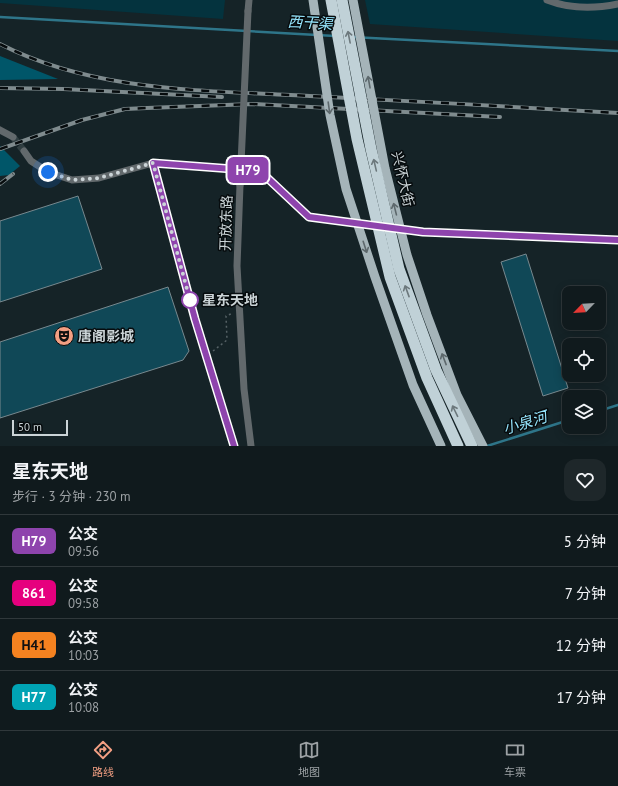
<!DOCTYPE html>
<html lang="zh">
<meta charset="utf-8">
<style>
body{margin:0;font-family:"PT Sans","Noto Sans SC",sans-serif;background:#1e272a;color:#f1f3f6;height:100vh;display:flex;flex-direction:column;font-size:15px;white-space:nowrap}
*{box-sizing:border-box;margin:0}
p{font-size:13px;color:#9ca1a4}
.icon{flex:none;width:22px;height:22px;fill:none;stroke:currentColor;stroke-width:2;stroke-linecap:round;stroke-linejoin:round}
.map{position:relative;height:446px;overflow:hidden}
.panel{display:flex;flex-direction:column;background:#101a1d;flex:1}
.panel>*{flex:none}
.badge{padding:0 8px;border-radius:6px;font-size:14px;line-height:26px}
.needle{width:26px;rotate:245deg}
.controls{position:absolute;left:562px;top:286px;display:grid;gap:8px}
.controls a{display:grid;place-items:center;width:44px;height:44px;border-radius:8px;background:#101a1d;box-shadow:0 2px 10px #0003,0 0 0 1px #30383b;font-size:20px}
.scale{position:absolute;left:12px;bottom:10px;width:56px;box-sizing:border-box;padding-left:4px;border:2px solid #cbd4d7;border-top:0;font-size:11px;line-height:14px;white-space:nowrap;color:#cbd4d7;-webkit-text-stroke:3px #060b0d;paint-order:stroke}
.you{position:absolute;width:20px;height:20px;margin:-10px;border:3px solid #fff;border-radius:50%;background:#1a73e8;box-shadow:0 0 0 6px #1a73e833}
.map>.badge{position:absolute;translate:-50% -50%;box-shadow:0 0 0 2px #fff}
.round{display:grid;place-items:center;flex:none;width:42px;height:42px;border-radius:12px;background:#1e272a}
.overview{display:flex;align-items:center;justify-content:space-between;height:68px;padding:0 12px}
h1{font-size:19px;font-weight:700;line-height:30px}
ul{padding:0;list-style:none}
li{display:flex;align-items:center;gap:12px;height:52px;padding:0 12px;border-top:1px solid #30383b}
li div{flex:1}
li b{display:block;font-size:15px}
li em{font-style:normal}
li .badge{min-width:44px;font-weight:700;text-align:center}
.tabs{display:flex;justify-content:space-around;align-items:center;height:56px;border-top:1px solid #30383b;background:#101a1d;font-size:11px;color:#9ca1a4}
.tabs a{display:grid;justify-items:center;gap:2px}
.tabs .active{color:#f39f83}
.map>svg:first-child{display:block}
</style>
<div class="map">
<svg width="618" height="446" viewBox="0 0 618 446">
<rect width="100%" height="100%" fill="#152327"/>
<g fill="#04333e">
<path d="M0,0H225L223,19L0,3Z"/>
<path d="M365,0H618V41L370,24Z"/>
</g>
<g fill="#005669">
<path d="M0,56L58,79L0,80Z"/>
<path d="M0,146L20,166L9,175L0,176Z"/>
</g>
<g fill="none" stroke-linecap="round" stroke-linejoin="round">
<g stroke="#2e7589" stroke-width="2.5">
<path d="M0,17L335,36"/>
<path d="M352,37L618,51"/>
<path d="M599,411L618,405"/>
<path d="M487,446L569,420"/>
</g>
</g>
<g fill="#104857" stroke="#78898f">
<path d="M78,196L102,269L0,302V221Z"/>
<path d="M526,254L568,388L543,396L501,262Z"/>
<path d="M168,287L189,351L183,360L0,418V342Z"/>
</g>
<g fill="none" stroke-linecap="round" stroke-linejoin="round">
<path stroke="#303e41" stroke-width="7" stroke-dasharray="7 3.5" stroke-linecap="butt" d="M13,137L24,151"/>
<path stroke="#566266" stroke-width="1.5" stroke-dasharray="2 3" stroke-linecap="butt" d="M213,351L227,340L226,316L233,313"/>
<g stroke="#62696c" stroke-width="7">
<path d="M547,0C570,9 594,9 618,4"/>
<path d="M248,11L249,0"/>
<path d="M0,130L13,137"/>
<path d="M24,151L31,161L48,172L72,180L99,178L153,163L259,171L309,217L380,226"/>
<path d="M153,163L195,319L234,446"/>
<path d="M240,185L237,266L244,389L251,446"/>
<path d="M397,228L423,232L618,240"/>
</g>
<defs>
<g id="rail">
<path d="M0,44C96,93 206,90 310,96C413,101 515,107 618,113"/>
<path d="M0,88L63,89L222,97"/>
<path d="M0,149L82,120L125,109L147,108L252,104L500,117"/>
<path d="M0,184L13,174"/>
</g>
</defs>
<use href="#rail" stroke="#7f8b8e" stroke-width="4"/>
<use href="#rail" stroke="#060b0d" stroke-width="2.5" stroke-dasharray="8" stroke-linecap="butt"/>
<path stroke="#62696c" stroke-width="7" d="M240,185L248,11"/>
<g stroke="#a5b4b9" stroke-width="9">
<path d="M313,0L330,115L346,189L375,277L413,385L441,446"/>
<path d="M353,0L385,168L407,255L427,315L457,395L483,446"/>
</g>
<g stroke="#c0d1d7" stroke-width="11">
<path d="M331,0L357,139L390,277L427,378L458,446"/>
<path d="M342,0L371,149L399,269L436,370L472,446"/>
</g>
</g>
<defs><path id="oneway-shaft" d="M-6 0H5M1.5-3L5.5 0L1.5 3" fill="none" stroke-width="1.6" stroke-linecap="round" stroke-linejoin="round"/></defs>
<g stroke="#6c787c">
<use href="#oneway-shaft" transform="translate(349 37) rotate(-101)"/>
<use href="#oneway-shaft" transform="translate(375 165) rotate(-103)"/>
<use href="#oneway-shaft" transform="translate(407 291) rotate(-110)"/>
<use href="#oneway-shaft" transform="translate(455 411) rotate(-116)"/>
</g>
<g stroke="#5d686c">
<use href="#oneway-shaft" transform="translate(369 82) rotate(-100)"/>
<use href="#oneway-shaft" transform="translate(329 108) rotate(82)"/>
<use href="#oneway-shaft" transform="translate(395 209) rotate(-104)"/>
<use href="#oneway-shaft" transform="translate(365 247) rotate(72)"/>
<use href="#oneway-shaft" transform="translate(444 359) rotate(-111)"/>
</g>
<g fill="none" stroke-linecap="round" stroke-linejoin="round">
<defs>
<path id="line" d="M234,446L195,319L153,163L260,171L309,217L423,232L618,240"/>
</defs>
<use href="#line" stroke="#fff" stroke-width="9"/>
<use href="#line" stroke="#8e44ad" stroke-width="6"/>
<path stroke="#cbd4d7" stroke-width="4" stroke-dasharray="0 7.2" d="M48,172L72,180L99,178L153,163L191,304L190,300"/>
</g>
<defs>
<symbol id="theatre-disc" viewBox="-11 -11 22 22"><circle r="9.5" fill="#f39f83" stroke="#060b0d"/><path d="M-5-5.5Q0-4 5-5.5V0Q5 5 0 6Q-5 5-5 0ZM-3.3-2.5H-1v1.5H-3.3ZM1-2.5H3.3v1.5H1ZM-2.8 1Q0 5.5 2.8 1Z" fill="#111"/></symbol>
</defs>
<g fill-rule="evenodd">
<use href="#theatre-disc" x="53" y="325" width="22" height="22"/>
</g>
<circle fill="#fff" stroke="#8e44ad" stroke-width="2" cx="190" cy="300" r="8"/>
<g text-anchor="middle" stroke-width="3" stroke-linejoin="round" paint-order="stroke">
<g font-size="14" fill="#cbd4d7" stroke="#060b0d">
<text transform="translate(403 179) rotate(77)" y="5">兴怀大街</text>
<text transform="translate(226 223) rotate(-88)" y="5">开放东路</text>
</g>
<g font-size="14" font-weight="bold" fill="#cbd4d7" stroke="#060b0d" text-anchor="start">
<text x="202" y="305">星东天地</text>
</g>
<g font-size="14" font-weight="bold" fill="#cbd4d7" stroke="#060b0d" text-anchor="start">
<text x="78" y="341">唐阁影城</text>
</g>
<g font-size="15" font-style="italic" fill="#96e6fe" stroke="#060b0d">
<text transform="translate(310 23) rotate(3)" y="5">西干渠</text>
<text transform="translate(525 423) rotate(-17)" y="5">小泉河</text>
</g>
</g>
</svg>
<div class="controls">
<a><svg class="needle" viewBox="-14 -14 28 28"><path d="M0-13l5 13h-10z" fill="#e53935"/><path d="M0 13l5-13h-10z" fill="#9ca1a4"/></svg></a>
<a><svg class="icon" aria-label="locate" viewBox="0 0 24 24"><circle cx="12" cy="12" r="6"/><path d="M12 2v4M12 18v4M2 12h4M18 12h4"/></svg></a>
<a><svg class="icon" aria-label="layers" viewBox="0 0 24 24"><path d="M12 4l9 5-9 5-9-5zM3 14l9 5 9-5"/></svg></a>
</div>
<div class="scale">50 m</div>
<div class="you" style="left:48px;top:172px"></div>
<b class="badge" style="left:248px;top:170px;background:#8e44ad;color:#fff">H79</b>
</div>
<section class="panel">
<div class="overview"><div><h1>星东天地</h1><p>步行 · 3 分钟 · 230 m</p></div><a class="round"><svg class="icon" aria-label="heart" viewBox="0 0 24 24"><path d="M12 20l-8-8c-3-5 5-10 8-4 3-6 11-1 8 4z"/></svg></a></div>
<ul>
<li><span class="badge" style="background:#8e44ad;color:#fff">H79</span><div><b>公交</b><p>09:56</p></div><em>5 分钟</em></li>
<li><span class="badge" style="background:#e6007e;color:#fff">861</span><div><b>公交</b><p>09:58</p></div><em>7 分钟</em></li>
<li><span class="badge" style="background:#f58220;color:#111">H41</span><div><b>公交</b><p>10:03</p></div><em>12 分钟</em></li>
<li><span class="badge" style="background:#00a3b4;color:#fff">H77</span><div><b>公交</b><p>10:08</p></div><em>17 分钟</em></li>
</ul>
</section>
<nav class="tabs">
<a class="active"><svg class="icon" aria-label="directions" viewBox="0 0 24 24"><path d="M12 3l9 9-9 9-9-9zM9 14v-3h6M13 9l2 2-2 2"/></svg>路线</a>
<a><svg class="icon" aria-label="map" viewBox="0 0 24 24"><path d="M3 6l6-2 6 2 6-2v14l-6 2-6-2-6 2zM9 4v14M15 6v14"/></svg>地图</a>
<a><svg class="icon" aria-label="tickets" viewBox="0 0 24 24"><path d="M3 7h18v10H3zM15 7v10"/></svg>车票</a>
</nav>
